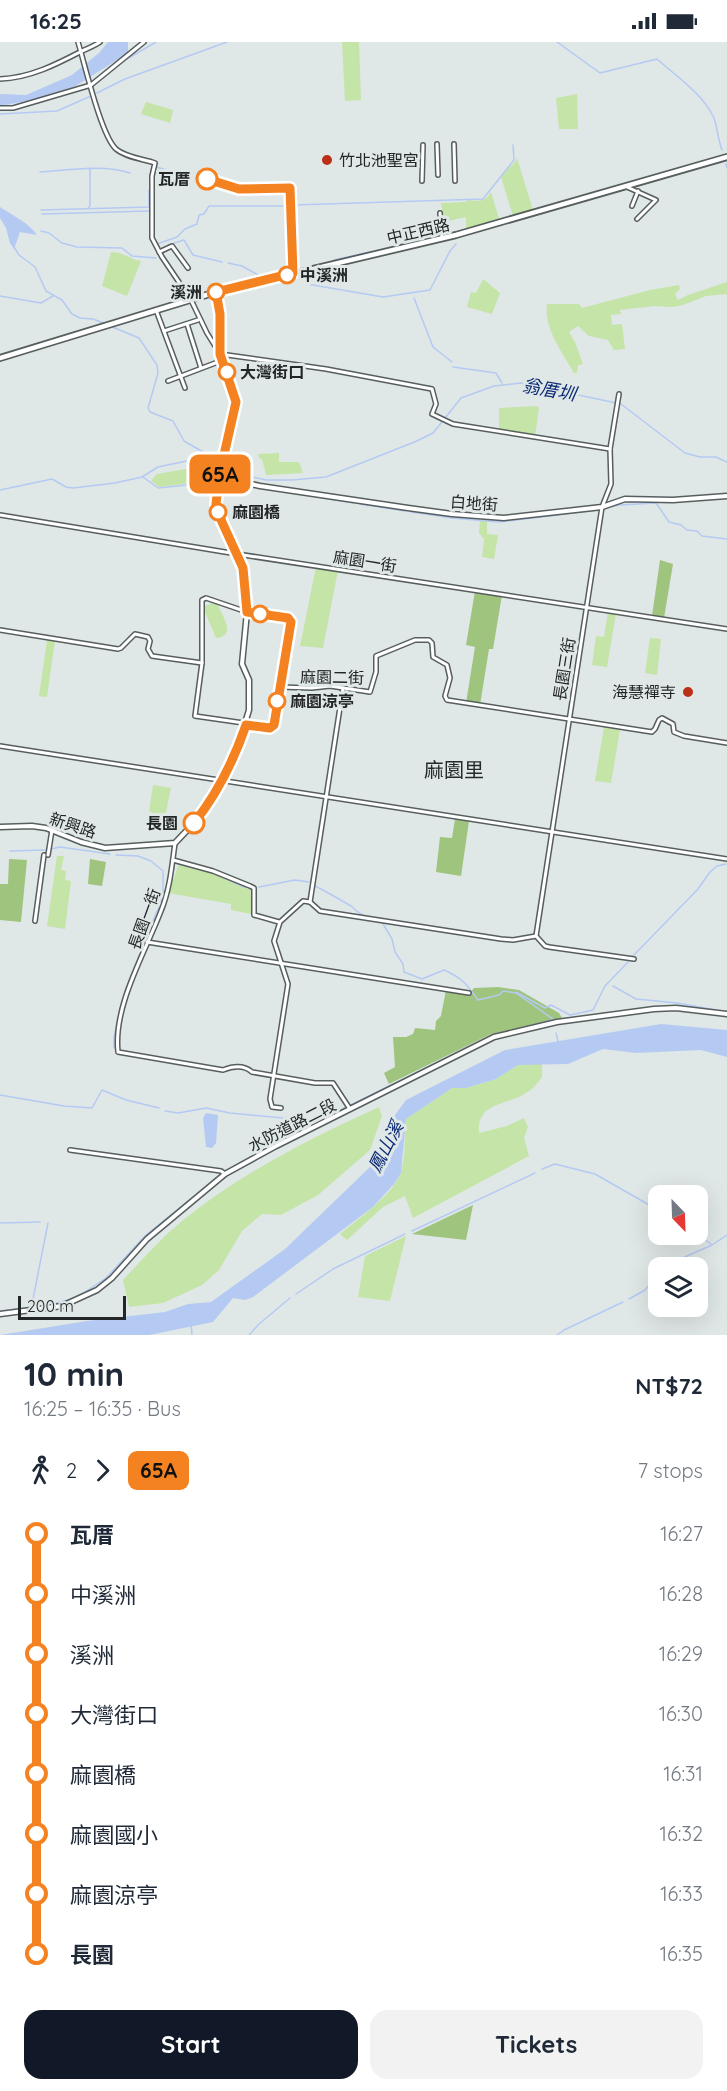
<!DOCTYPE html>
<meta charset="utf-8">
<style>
body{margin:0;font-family:Quicksand,"Noto Sans TC",sans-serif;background:#f2f2f3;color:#1f2937;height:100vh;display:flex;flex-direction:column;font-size:22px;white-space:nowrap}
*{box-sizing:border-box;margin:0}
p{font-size:20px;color:#747a83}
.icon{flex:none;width:33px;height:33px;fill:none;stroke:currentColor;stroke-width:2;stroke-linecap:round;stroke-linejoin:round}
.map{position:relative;height:1293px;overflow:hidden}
.sheet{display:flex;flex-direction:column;background:#fff;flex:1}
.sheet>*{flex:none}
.badge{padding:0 12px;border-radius:9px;font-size:21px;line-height:39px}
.needle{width:39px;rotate:157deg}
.controls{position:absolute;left:648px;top:1143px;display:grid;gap:12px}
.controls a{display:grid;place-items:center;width:60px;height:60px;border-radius:12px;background:#fff;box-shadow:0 6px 24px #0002;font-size:30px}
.scale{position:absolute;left:18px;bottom:15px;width:108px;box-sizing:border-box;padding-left:6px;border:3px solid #232626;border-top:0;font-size:16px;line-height:21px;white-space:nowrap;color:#232626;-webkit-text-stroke:4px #e0e7e7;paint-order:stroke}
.map>.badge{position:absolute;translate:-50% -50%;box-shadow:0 0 0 3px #fff}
.legs{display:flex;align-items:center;gap:9px;height:66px;padding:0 24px;font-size:20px}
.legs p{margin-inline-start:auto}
.summary{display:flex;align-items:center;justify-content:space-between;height:102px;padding:0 24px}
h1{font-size:33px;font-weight:700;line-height:45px}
.primary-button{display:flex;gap:12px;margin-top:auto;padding:12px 24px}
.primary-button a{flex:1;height:69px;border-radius:18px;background:#111827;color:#fff;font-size:24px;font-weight:700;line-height:69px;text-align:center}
.primary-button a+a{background:#f2f2f3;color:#1f2937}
ul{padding:0 24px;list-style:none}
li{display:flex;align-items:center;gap:21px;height:60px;font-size:22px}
li i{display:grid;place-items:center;width:9px;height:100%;margin:0 8px;background:currentColor}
li i::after{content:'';width:15px;height:15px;margin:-8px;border:4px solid;border-radius:50%;background:#fff}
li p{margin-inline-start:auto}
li:first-child i{background:linear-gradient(#0000 50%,currentColor 0)}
li:last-child i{background:linear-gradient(currentColor 50%,#0000 0)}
.status{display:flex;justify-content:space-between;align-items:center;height:42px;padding:0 30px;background:#fff;direction:ltr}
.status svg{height:16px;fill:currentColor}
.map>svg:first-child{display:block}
</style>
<div class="status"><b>16:25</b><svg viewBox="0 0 49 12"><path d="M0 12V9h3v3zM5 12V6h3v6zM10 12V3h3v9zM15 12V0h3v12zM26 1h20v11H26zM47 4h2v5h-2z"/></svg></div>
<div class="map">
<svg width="727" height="1293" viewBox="0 0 727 1293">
<rect width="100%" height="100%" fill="#e0e7e7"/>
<g fill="#c4e4a8">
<path d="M342,0H359L361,58L345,59Z"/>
<path d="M577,52L578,87H559L556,56Z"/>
<path d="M146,60L173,68L170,81L141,72Z"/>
<path d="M517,116L533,168L513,174L501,135C505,127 514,124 517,116Z"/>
<path d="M491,150L499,177L466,187V175L444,180L441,161L466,160L467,158C479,159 484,161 491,150Z"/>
<path d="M111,210C123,210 129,217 141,219L127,254L102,244Z"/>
<path d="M483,237L500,251L492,272L467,265L471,250L476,251Z"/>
<path d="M727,240V252L706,254L683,263L672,265L654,264L620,268L621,272L611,273L612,283L622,282L625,307L614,308L608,298L589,294L578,284L569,290L575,300L583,322L578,323L577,331H574C563,311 543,286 547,262H579L582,266L650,248L679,243L680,247L675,252L678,258L688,253Z"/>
<path d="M537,364L539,366L535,395L499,389V366Z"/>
<path d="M279,411V420H299L303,431L266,433L262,417L259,416L258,412Z"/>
<path d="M219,421L216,438L159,445L151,439L157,432Z"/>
<path d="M480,478H487V492L498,493L494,517L482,515L484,497L479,491Z"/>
<path d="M316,525L338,528L323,606L300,604Z"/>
<path d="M212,561L218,563C223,576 237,594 216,596L203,565Z"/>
<path d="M608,570L616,571L607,625L592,623L596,594L604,595Z"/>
<path d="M650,596L661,597L657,633L645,631Z"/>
<path d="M47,598L55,599L47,655L39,654Z"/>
<path d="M604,685L620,688L611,741L595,739Z"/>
<path d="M153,743L171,746L164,780L160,779V774L149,769Z"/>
<path d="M57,814H64L61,828L66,829L65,838L71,839L65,887L47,884Z"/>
<path d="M179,822L197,828L214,831L253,849L251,872L231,868V862L168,851Z"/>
<path d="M542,1021V1035C538,1040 534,1046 529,1049C511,1064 476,1058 479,1091L507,1084L524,1076L528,1085L524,1096L529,1114L413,1176L405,1154L383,1165L347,1198L340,1192C359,1176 390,1155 400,1133C406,1117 404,1094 406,1077L452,1046H466L496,1037L518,1023Z"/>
<path d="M379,1065L382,1074L370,1108L318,1153L281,1173L262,1172L242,1189L219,1228L202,1243L163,1261L129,1265L123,1238C142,1218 160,1197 181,1180C241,1131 309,1097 379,1065Z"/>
<path d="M406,1194L390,1259L358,1255L365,1214Z"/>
</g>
<g fill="#9ec47d">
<path d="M660,518L673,522L664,576L652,574Z"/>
<path d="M475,549L502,553L493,607H489L480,663L466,661L475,605L466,603Z"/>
<path d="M455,777L469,779L461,834L436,830L440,795L452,796Z"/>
<path d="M9,817L27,818L21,880L0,878V842H8Z"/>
<path d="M90,817L106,820L102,844L88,842Z"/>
<path d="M498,945L519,948L559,971L562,976L491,992L389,1042L384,1031L395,1025L393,995H406L413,992L415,986L435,988L436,979L441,974L446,948L468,953L474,946Z"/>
<path d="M473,1163L466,1198L412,1192Z"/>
</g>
<g fill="#b5caf3">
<path d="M108,0H128V11L74,45L32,58L0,64V52L26,53L72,33L99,11Z"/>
<path d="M0,165C13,174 28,180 37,193L20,190L14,207L10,201L6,186L0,176Z"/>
<path d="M661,982L727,988V1015L701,1008L636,1011L603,1007L568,1022L518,1023L496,1037L466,1046H452L406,1077L401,1131L395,1141L373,1165L253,1255L245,1258L233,1256L213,1280L149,1293H0L87,1279L165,1270L188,1262L211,1260L285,1207L371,1124L389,1096L395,1073L406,1058L505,1008Z"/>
<path d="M206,1071L218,1073L216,1101L212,1106L206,1105L203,1076Z"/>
</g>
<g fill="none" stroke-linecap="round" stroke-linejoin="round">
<g stroke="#b5caf3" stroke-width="1.5">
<path d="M557,0L600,31L657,17C676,34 703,52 714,76C717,84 718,98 722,108"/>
<path d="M127,17L156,0"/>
<path d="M97,51L125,37L227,0"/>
<path d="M0,72L57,69L91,54"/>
<path d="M726,122L727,126"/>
<path d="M156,125L178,131"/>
<path d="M40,130C67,128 105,122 130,131"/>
<path d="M232,148L244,150L284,148L289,154V163"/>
<path d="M294,163L483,157L514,118L513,103"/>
<path d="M88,166L90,164V127"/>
<path d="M41,168L149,165V148"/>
<path d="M42,172L149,169"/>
<path d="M41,189L49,191L62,201L77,205L122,206L132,214L156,216"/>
<path d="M174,201L184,198L193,213L222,220"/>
<path d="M157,202L177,195L185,187L197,182L199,173L204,172L209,164H290"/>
<path d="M14,205L19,213L35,225L46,249L62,258L72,272L80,276L93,277L106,282"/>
<path d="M376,209L412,200"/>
<path d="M334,218L370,210"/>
<path d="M228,221L242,224L260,234"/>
<path d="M307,242L383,255L430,248L450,209L456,202"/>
<path d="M0,254L41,261L53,254"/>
<path d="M414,256L433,305L452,320"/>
<path d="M110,284L139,296L157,323L158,331L148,366L150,370L173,379L184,399L210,414"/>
<path d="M453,325L496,331L502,341"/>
<path d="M226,415H238L253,435L266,438H292L326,435L417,399L433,391L461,356L494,344L521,341L621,362L685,411L700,415H716L727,420"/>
<path d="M143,435L158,446L215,440"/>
<path d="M221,441H235L354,461"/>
<path d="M0,448L52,437L66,445L73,446L115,441L142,435L158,425L211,414L221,415"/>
<path d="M360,462L405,469"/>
<path d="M604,466L619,463L656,461L669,480L681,483L687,488L697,489L702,494L727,497"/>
<path d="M411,470L452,476L499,480L598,468"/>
<path d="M51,807L60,805L110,812"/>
<path d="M10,809L45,808"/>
<path d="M116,813L138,814L151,819L163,829V856"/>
<path d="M177,822L193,825"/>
<path d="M218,833L244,845H249"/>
<path d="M315,844C327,850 339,857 351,864C355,867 358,871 363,873"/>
<path d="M259,845L295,838L309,840"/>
<path d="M372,879L382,880L392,897L395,910L403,922L404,930L422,937L444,928C462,936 467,942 478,958L499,953L503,949L516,951L553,977"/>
<path d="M140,913C146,890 159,868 167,845"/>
<path d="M633,914L698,847L710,830L717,824L726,822"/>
<path d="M613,944L636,957L677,961L727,970"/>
<path d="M125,950L130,937"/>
<path d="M516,950L545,966L551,963L570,973L593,968L605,944L628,920"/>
<path d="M119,972L122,960"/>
<path d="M556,991L558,999"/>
<path d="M114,1006V995L118,977"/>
<path d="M0,1053L64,1064L92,1066L102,1048L126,1058L159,1066"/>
<path d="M165,1069L178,1071L206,1066L230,1071L303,1078L308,1082"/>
<path d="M542,1127L555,1122L595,1132L658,1168"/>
<path d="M0,1181L40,1180"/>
<path d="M412,1189L535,1131"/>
<path d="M697,1192L711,1202"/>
<path d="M665,1226L669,1222L712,1203L727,1193"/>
<path d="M296,1252L333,1227L405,1192"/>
<path d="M629,1257L645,1248L658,1233"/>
<path d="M33,1265L32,1262L48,1181"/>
<path d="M0,1269L50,1263L74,1256L82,1252L106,1236L145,1194L225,1129L310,1083L477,1001L497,992L553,978"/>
<path d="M191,1282L192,1293"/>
<path d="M249,1293L259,1282L290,1256"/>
<path d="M557,1293L564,1288L623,1260"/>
</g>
<defs>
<g id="minor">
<path d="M78,0C85,23 101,93 116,107C125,115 143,117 155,121L152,134V196L162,215L191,258L207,291L220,312L235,353L233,376L219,435"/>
<path d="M0,37C30,36 57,22 82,9C89,6 94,4 100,0"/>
<path d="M0,66H13L91,43L144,0"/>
<path d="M437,102L438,133"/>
<path d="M454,102L455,139"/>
<path d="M422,139L423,103"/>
<path d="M627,145L656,158L637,177"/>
<path d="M632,164L638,149"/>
<path d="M440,171L442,196"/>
<path d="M159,210L172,204L188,226"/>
<path d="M216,251L220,272V310"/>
<path d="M156,268L185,346"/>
<path d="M187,282L201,326"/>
<path d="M164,289L198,278"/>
<path d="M220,312L326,327L432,347L436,362L432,372L453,382L610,407"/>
<path d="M168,339L218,320"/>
<path d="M0,473L237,512L727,587"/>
<path d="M206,556L247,570L288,576L290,578L272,685L195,674L202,621V558Z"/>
<path d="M0,588L118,607L121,606L135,592L148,595L150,599L148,607L152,614L202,621"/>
<path d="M279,645L312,646L330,644L370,650L376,630V614L415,598H429L432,601L433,615L447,623L450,636L445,654L447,658L652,690L655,687L659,678L662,676L673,682L674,690L684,694L727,701"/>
<path d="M0,704L727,817"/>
<path d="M175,801C172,823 170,847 161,869C145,911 113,964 118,1010L223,1028C233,1024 244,1023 252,1030L315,1041H333L350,1067"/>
<path d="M48,813L52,788"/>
<path d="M173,818L213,829L250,844L254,846V873L279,880"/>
<path d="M310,860L320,869L501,897L513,898L536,894L545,904L549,905L634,917"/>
<path d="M310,860L343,646"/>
<path d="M35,879L44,813"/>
<path d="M536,894L602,465L611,442L610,407L619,352"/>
<path d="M147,900L469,951"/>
<path d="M281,1066L272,1065L270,1057L288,942L274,899L280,880L303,859L310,860"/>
<path d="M70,1108L221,1129L225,1132"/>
</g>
<g id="tertiary">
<path d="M0,785L32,784L46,786L81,800L105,806L175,801L195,780L211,758L235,714L249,668V638L242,622L247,570L244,546V530L218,470L216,450L219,435L260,444L408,466L452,472L504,476L602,465L625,457L673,458L727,454"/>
<path d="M0,1272L62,1264L97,1248L112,1236L147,1197L225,1132L276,1104L494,995L557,980L654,967L676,966L727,972"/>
</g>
<path id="secondary" d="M0,316L216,250L456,193L727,115"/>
</defs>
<use href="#minor" stroke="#575e5e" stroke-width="6"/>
<use href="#tertiary" stroke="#575e5e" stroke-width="7"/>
<use href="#secondary" stroke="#575e5e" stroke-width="8"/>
<use href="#minor" stroke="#fff" stroke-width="3"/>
<use href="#tertiary" stroke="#fff" stroke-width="4"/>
<use href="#secondary" stroke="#fff" stroke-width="4.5"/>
</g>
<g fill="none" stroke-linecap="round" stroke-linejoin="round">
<defs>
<path id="line-1" d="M194,781C217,752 234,718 246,683L270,686L274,683L291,580L288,576L247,570L243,526L222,480L216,462L219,435L236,360L220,312V272L216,250L293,231L290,146L239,147L207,137"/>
</defs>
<use href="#line-1" stroke="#fff" stroke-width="14"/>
<use href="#line-1" stroke="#f58220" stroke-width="9"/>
</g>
<g fill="#bb2f18" stroke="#e0e7e7" stroke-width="2">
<circle cx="327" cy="118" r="6"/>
<circle cx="688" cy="650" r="6"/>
</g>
<g fill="#fff" stroke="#f58220" stroke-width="3">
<circle cx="207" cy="137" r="10"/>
<circle cx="287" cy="233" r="8"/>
<circle cx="216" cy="250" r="8"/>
<circle cx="227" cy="330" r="8"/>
<circle cx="218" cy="470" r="8"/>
<circle cx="260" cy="572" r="8"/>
<circle cx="277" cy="659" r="8"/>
<circle cx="194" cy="781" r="10"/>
</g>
<g text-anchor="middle" stroke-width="6" stroke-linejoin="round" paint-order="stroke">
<g font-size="16" fill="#232626" stroke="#e0e7e7" text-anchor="start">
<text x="339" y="124">竹北池聖宮</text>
<text x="676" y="656" text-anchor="end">海慧禪寺</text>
</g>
<g font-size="16" font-weight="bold" fill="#232626" stroke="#e0e7e7" text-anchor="start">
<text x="190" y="143" text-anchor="end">瓦厝</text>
<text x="300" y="239">中溪洲</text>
<text x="202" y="256" text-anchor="end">溪洲</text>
<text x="240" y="336">大灣街口</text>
<text x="232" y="476">麻園橋</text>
<text x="290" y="665">麻園涼亭</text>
<text x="178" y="787" text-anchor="end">長園</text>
</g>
<g font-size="16" fill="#232626" stroke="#e0e7e7">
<text transform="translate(418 189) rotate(-13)" y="6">中正西路</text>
<text transform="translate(474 461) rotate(4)" y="6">白地街</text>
<text transform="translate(365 519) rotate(9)" y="6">麻園一街</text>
<text transform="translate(564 627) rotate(-81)" y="6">長園三街</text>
<text transform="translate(332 635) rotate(1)" y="6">麻園二街</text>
<text transform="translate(73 783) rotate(18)" y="6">新興路</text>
<text transform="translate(144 877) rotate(-70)" y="6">長園一街</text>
<text transform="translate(292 1083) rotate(-27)" y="6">水防道路二段</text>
</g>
<g font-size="18" font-style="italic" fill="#0a2a75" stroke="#e0e7e7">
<text transform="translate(549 348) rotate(10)" y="6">翁厝圳</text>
<text transform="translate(386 1105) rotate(-63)" y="6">鳳山溪</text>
</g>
<g font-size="20" fill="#252b2b" stroke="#e0e7e7">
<text x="454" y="735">麻園里</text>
</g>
</g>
</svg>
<div class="controls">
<a><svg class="needle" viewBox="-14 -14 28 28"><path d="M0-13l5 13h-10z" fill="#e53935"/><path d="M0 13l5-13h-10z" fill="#747a83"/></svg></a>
<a><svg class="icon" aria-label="layers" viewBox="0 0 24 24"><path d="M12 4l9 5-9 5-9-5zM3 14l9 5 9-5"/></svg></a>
</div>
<div class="scale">200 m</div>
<b class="badge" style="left:220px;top:432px;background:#f58220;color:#111">65A</b>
</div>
<section class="sheet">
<div class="summary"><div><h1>10 min</h1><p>16:25 – 16:35 · Bus</p></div><b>NT$72</b></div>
<div class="legs"><svg class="icon" aria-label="walk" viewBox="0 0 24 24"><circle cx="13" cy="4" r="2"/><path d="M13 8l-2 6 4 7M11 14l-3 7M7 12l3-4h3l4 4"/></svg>2<svg class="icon" aria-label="forward" viewBox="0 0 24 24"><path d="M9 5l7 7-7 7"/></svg><b class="badge" style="background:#f58220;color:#111">65A</b><p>7 stops</p></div>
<ul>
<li><i style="color:#f58220"></i><b>瓦厝</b><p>16:27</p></li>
<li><i style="color:#f58220"></i><span>中溪洲</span><p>16:28</p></li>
<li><i style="color:#f58220"></i><span>溪洲</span><p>16:29</p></li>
<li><i style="color:#f58220"></i><span>大灣街口</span><p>16:30</p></li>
<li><i style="color:#f58220"></i><span>麻園橋</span><p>16:31</p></li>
<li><i style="color:#f58220"></i><span>麻園國小</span><p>16:32</p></li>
<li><i style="color:#f58220"></i><span>麻園涼亭</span><p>16:33</p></li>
<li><i style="color:#f58220"></i><b>長園</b><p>16:35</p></li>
</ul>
<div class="primary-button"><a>Start</a><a>Tickets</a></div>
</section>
